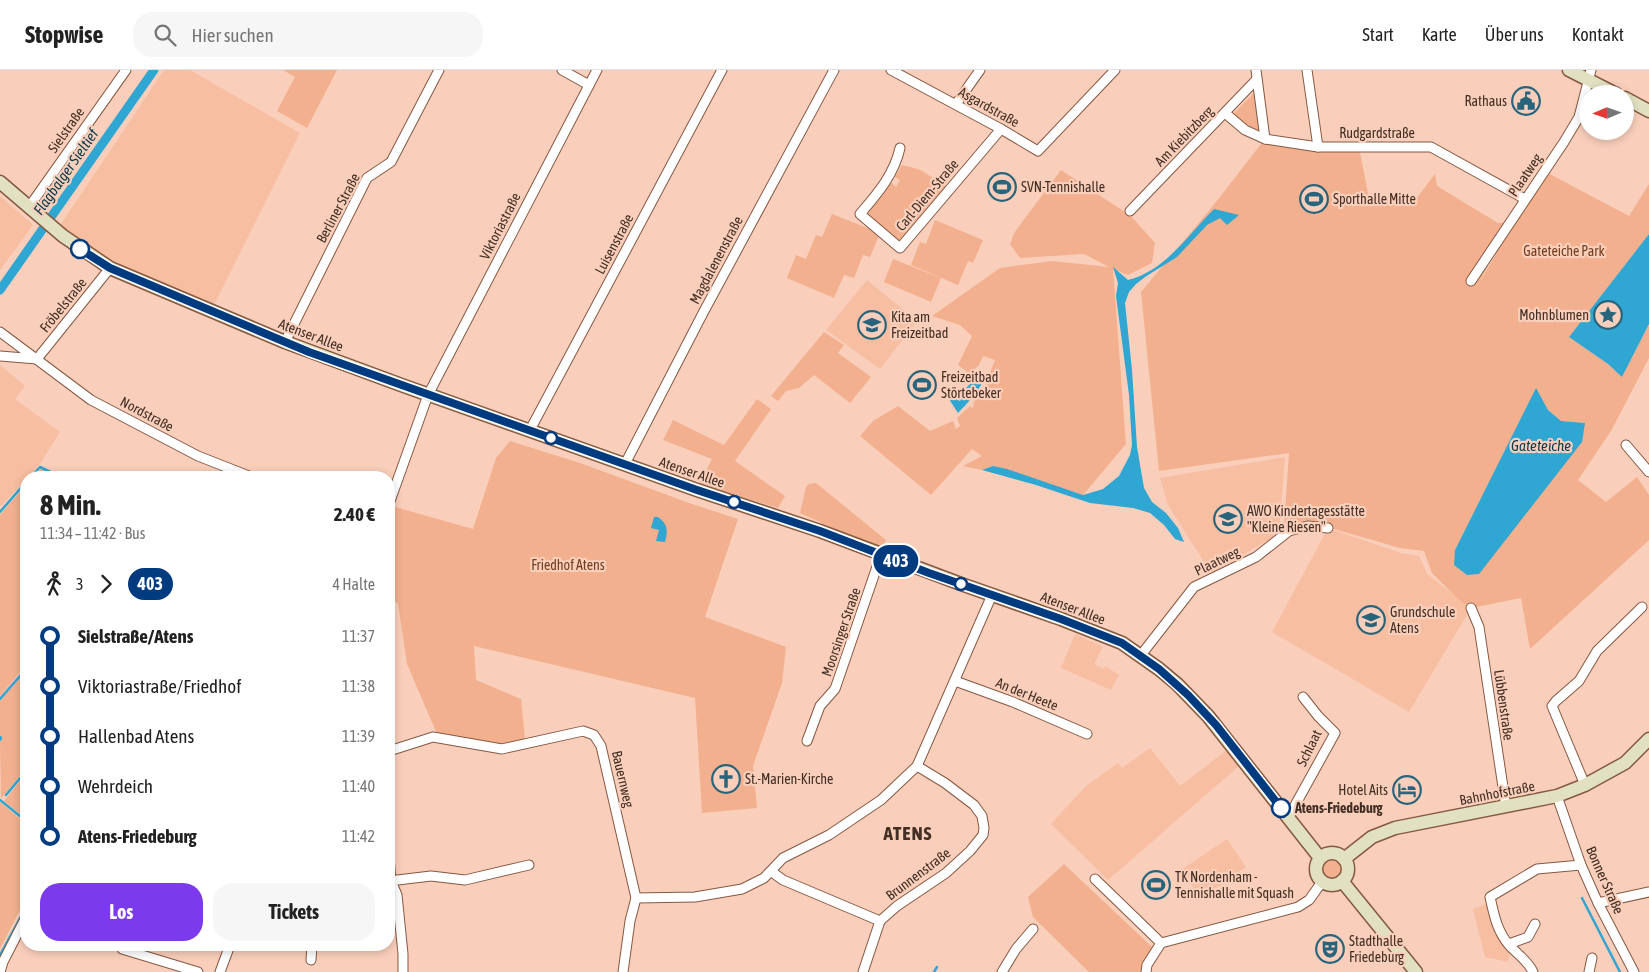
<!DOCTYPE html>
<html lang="de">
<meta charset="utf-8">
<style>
body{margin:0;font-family:"Asap Condensed",sans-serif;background:#f6f6f6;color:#222;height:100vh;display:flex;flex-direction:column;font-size:19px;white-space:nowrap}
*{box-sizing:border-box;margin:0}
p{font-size:16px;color:#767676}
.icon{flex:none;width:28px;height:28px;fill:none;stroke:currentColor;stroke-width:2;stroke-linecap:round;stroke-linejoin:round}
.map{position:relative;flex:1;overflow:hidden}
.details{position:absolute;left:20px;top:401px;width:375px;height:480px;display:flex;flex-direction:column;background:#fff;border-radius:20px;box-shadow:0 2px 8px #0003}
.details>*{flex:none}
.badge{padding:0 10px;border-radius:16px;font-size:18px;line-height:32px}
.needle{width:32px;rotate:268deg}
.buttons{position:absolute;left:1579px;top:15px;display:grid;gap:10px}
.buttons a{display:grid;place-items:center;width:55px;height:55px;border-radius:50%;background:#fff;box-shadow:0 2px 8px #0003;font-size:25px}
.map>.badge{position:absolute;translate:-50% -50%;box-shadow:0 0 0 2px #fff}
.legs{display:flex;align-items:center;gap:8px;height:55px;padding:0 20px;font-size:16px}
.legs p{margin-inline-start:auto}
.head{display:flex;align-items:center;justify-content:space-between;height:85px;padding:0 20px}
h1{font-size:28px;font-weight:700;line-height:38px}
.button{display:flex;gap:10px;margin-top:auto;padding:10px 20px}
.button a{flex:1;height:58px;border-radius:20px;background:#7c3aed;color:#fff;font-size:20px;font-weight:700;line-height:58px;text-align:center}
.button a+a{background:#f6f6f6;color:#222}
ul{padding:0 20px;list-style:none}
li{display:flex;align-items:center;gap:18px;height:50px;font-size:19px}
li i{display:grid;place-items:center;width:8px;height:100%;margin:0 6px;background:currentColor}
li i::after{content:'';width:12px;height:12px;margin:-6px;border:4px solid;border-radius:50%;background:#fff}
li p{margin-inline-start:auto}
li:first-child i{background:linear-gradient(#0000 50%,currentColor 0)}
li:last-child i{background:linear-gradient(currentColor 50%,#0000 0)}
header{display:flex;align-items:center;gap:30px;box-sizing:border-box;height:70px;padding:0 25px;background:#fff;border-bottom:1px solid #e0e0e0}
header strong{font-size:24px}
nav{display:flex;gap:28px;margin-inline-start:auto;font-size:18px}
.search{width:350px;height:45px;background:#f6f6f6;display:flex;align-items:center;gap:12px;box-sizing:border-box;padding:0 18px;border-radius:20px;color:#767676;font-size:19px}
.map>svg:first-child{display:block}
</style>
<header>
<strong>Stopwise</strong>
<div class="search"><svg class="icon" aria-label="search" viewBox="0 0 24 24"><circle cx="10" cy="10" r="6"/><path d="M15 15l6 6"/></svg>Hier suchen</div>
<nav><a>Start</a><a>Karte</a><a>Über uns</a><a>Kontakt</a></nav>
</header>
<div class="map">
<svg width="1649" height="902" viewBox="0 0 1649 902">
<rect width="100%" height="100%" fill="#f9cfbb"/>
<g fill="#f8bea1">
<path d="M164,0H190L300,63L214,235L113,194L59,157Z"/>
<path d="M0,126L33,155L0,200Z"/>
<path d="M867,210L917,251L880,299L826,260Z"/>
<path d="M0,295L25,316L15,329L60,362L40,394L0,437Z"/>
<path d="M1285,387L1279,464L1211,503L1168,435L1160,408Z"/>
<path d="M1328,458L1401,483L1419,486L1427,504L1471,538L1409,642L1272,562Z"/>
<path d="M1075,564L1103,577L1094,594L1104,599L1105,596L1119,605L1111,620L1061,598Z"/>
<path d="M1150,678L1180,716L1227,680L1240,695L1108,810L1051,754L1086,716L1118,693L1122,698Z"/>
<path d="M1227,769L1246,797L1201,829L1181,800Z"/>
<path d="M1488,833L1510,881L1508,892L1485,887L1473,839Z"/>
</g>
<g fill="#f2b08e" fill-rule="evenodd">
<path d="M283,0H337L307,58L277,41L295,7Z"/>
<path d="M1254,23L1257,25L1261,62L1237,49L1234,43Z"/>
<path d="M1265,69L1359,77L1370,134L1416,129L1435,104L1437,116L1498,153L1511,152L1477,217L1544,101L1629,146L1649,114V164L1569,267L1608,294L1622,307L1649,254V288L1611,361L1578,410L1606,432L1637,407L1649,425V470L1530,579L1521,528L1471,538L1458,529L1432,503L1424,481L1400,478L1313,453L1284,456L1289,383L1159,401L1141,222L1212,137ZM1536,319L1548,340L1561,351L1585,353L1455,480Z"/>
<path d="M902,95L918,99V101L919,99L947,117L900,175L862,145L890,111L896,117L900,110L895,107Z"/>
<path d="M1061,100L1131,146L1155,173L1152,193L1128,205L1113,199L1126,374L1083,425L993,396L982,400L963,396L982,386L972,379L931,425L860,366L873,351L898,336L930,361L953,351L956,359L960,356L957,348L970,336L972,338L974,335L973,333L980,323L984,325L989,323V317L986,313L995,290L983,286L979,295L970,304L958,295L972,266L960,255L932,246L1000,198L1052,191L1109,197L1084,184L1020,188L1010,174L1014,163Z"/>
<path d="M832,144L880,163L870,187L863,185L854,208L844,205L834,228L787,208L796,185L806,189L816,165L822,167Z"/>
<path d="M935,150L983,170L973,193L968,191L958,215L911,195L920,172L926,174Z"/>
<path d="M893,189L941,208L931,232L884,212Z"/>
<path d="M824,262L844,275L838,283L871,307L850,333L814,305L799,318L786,321L778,331L771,326Z"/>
<path d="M757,329L771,339L735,391L785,426L778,438L699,414L712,389L663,370L673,350L724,375Z"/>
<path d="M510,371L580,393L692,434L738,449L705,547L786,577L782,613L753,696L757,738L702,743L695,628L474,576L476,610L521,629L525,669L500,674L437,664L407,594L398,534L389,525V457L395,437L473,459L496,388Z"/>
<path d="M41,399L59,407H33Z"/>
<path d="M816,413L886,470L881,480L800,443L806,417L809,414Z"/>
<path d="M26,415V595L0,626V445Z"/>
<path d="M26,600V698L1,729L0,672L3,668L0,666V631Z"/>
<path d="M26,703V749L4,731Z"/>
<path d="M0,732L26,754V828L0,879Z"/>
<circle cx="1332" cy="799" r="10"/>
<path d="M1064,794L1152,877L1141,902H1089L1033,847L1028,827Z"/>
</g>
<g fill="#30a6d2">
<path d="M1214,139L1239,145L1227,155L1220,148L1207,155L1177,187L1145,207L1136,214L1129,222L1125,233L1132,300L1137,377L1144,418L1152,432L1166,443L1178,458L1184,472L1175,469L1164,455L1150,443L1133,438L1090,433L1036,415L982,400L993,396L1007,399L1083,425L1103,419L1119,406L1130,385L1132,375L1129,325L1116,226L1118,213L1113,197L1128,210C1165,201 1189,164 1214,139Z"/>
<path d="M1649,164V254L1622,307L1608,294L1569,267Z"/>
<path d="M980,304L986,307C978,321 969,332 958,343L947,326L950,323L960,331L961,329L958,326Z"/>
<path d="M1536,318L1548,340L1561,351L1585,353L1582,372L1479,504L1467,505L1454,495L1455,480Z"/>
<path d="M654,447H658C668,454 668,461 665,472L656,471L659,460L651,458Z"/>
</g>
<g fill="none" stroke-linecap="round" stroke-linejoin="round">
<g stroke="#30a6d2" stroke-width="2.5">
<path d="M30,408L40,397L63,408"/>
<path d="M0,442L26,412"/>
<path d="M0,629L26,599"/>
<path d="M0,667L1,668L0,670"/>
<path d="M6,725L26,701"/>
<path d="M0,730L26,751"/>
<path d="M1582,828L1620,902"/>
<path d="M0,885L26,837"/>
<path d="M934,902L937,897"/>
</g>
<path stroke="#30a6d2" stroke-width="9" d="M0,220L154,0"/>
<defs>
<g id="street">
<path d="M562,0L589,15"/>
<path d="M891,0L1001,59L1038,81L1115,0"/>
<path d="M1256,0L1265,69"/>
<path d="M1307,0L1318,77"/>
<path d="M956,34L980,0"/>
<path d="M1225,43L1245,60L1265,69L1318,77H1431L1525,129"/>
<path d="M900,78C894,105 877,124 860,144L900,178L1001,59"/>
<path d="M29,137L126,0"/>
<path d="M1130,141L1257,9"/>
<path d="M1471,211L1564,72L1579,47L1591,0"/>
<path d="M0,262L91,330L198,386L254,408"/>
<path d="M285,272L367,108L391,92L439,0"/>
<path d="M0,286L37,289"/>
<path d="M37,289L110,198"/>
<path d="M530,360L722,0"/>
<path d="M1626,375L1649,402"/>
<path d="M625,394L703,243L834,0"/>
<path d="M389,434L428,325L597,0"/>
<path d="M1471,538L1479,557L1506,737"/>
<path d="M1141,585L1194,517L1256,487L1289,461L1308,456L1328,458"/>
<path d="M955,611L1013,632L1087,664"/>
<path d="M807,671L820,636L835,619L881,485"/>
<path d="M389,681L433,667L502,679L583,661L594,665L601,676L636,828L630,851L623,902"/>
<path d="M1585,715L1552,636L1556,631L1579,611L1597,581L1642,537"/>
<path d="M1557,726L1581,795L1598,833L1634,902"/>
<path d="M1288,748L1335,663L1318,646L1303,627"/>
<path d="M389,787L391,811L397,825L403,884V902"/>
<path d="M772,802L783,810L880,851"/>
<path d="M1095,809L1161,873"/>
<path d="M389,811L431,806L465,810L529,795"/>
<path d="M636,828L695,827L742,819L764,808L783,788L829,765L881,730L917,696L992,525"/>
<path d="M1598,833L1649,822"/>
<path d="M1509,874L1528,867L1535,854"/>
<path d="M122,879L198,902"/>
<path d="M311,890L312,875"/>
<path d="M0,902L3,892L26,847"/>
<path d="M220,902L230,875"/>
<path d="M863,902L880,851L897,836L946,803L970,781L983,765L984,758L982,746L974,735L945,713L917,696"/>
<path d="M1002,902L1016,879L1033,859"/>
<path d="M1146,902L1147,895L1161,873L1298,837L1309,830L1322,812"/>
<path d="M1533,902C1528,891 1517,884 1509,875C1497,861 1494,845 1490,827L1537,799L1581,795"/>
<path d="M1589,902L1592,888"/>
</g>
<g id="secondary">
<path d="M1569,0L1616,24"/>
<path d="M1625,28L1649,41"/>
<path d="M0,112L63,166L110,198L285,272L404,316L697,420L820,461L961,514L1061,549L1122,573L1159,599L1177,614L1208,646L1320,788"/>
<circle cx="1332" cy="799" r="16"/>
<path d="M1344,789L1372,767L1395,758L1557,726L1585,715L1625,693L1649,669"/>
<path d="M1342,811L1416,902"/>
</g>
</defs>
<use href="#street" stroke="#855842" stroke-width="11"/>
<use href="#secondary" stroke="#855842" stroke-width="15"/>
<use href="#street" stroke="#fff" stroke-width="9"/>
<use href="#secondary" stroke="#e1e0c0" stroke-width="12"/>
</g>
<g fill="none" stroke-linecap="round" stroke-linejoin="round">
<defs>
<path id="line-1" d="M80,179L110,198L309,282L697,420L820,461L929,503L1061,549L1122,573L1159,599L1188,625L1216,655L1281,738"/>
</defs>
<use href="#line-1" stroke="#fff" stroke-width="11"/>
<use href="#line-1" stroke="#003b80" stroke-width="8"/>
</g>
<defs>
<symbol id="civic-ring" viewBox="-11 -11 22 22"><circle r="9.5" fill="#f9cfbb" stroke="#28647c" stroke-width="1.5"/><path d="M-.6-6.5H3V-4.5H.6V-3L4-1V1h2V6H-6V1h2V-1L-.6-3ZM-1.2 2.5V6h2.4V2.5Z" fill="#28647c"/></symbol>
<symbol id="stadium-ring" viewBox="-11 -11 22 22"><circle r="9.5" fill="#f9cfbb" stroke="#28647c" stroke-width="1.5"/><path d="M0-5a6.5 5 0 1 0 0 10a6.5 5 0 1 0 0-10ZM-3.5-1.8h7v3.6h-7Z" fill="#28647c"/></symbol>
<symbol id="sight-ring" viewBox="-11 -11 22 22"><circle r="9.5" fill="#f9cfbb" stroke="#28647c" stroke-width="1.5"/><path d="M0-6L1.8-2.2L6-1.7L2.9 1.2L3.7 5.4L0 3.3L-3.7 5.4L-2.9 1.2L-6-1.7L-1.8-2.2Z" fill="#28647c"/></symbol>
<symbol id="school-ring" viewBox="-11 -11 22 22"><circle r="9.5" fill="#f9cfbb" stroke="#28647c" stroke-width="1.5"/><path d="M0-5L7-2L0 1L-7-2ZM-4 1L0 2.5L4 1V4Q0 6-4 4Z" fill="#28647c"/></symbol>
<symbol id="church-ring" viewBox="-11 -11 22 22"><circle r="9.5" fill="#f9cfbb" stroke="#28647c" stroke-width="1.5"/><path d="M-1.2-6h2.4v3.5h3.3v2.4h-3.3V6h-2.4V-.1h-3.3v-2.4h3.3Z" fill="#28647c"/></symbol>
<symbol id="hotel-ring" viewBox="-11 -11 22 22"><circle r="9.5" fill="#f9cfbb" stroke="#28647c" stroke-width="1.5"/><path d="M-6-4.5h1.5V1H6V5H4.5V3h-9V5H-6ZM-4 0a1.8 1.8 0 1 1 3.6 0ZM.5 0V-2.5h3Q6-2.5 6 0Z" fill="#28647c"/></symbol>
<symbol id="theatre-ring" viewBox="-11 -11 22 22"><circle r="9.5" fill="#f9cfbb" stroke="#28647c" stroke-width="1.5"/><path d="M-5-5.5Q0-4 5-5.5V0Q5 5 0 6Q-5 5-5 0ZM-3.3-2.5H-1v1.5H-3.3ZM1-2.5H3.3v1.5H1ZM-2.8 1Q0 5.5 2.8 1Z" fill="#28647c"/></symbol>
</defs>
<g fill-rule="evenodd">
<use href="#civic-ring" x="1510" y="15" width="32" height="32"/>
<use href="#stadium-ring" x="986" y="101" width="32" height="32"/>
<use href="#stadium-ring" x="1298" y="113" width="32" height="32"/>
<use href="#sight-ring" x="1592" y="229" width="32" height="32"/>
<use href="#school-ring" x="856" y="239" width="32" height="32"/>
<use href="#stadium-ring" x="906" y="299" width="32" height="32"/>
<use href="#school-ring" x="1212" y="433" width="32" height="32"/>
<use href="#school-ring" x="1355" y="534" width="32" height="32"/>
<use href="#church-ring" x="710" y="693" width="32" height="32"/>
<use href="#hotel-ring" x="1391" y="704" width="32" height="32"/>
<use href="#stadium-ring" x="1140" y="799" width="32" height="32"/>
<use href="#theatre-ring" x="1314" y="863" width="32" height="32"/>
</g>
<g fill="#fff" stroke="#003b80" stroke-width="2.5">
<circle cx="80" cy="179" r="9"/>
<circle cx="551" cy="368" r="6"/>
<circle cx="734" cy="432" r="6"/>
<circle cx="961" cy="514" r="6"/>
<circle cx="1281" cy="738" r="9"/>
</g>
<g text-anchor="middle" stroke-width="4.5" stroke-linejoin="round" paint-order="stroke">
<g font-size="14" fill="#422e24" stroke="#f9cfbb" text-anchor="start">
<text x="1507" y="36" text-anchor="end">Rathaus</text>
<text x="1021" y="122">SVN-Tennishalle</text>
<text x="1333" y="134">Sporthalle Mitte</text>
<text x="1589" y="250" text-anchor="end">Mohnblumen</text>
<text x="891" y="252">Kita am<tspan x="891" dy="16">Freizeitbad</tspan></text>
<text x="941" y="312">Freizeitbad<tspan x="941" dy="16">Störtebeker</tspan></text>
<text x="1247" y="446">AWO Kindertagesstätte<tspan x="1247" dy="16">"Kleine Riesen"</tspan></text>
<text x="1390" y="547">Grundschule<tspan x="1390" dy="16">Atens</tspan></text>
<text x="745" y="714">St.-Marien-Kirche</text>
<text x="1388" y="725" text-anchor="end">Hotel Aits</text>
<text x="1175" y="812">TK Nordenham -<tspan x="1175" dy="16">Tennishalle mit Squash</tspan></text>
<text x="1349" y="876">Stadthalle<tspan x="1349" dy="16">Friedeburg</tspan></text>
</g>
<g font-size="14" fill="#422e24" stroke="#f9cfbb">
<text transform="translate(989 37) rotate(29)" y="5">Asgardstraße</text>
<text transform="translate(66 60) rotate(-55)" y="5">Sielstraße</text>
<text x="1377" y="68">Rudgardstraße</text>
<text transform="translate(1184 66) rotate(-46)" y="5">Am Kiebitzberg</text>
<text transform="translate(1525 105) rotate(-56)" y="5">Plaatweg</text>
<text transform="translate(927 125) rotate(-50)" y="5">Carl-Diem-Straße</text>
<text transform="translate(338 138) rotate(-62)" y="5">Berliner Straße</text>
<text transform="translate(500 156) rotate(-63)" y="5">Viktoriastraße</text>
<text transform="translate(614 174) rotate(-62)" y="5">Luisenstraße</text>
<text transform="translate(716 190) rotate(-62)" y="5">Magdalenenstraße</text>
<text transform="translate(63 235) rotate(-51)" y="5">Fröbelstraße</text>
<text transform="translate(311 265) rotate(21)" y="5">Atenser Allee</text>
<text transform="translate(147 344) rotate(28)" y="5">Nordstraße</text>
<text transform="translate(692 402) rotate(19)" y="5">Atenser Allee</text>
<text transform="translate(1217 491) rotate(-26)" y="5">Plaatweg</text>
<text transform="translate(1073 538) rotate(21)" y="5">Atenser Allee</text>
<text transform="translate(841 562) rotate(-71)" y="5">Moorsinger Straße</text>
<text transform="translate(1027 624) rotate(22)" y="5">An der Heete</text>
<text transform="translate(1504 635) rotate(82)" y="5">Lübbenstraße</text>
<text transform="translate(1309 678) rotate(-64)" y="5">Schlaat</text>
<text transform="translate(623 709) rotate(77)" y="5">Bauernweg</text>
<text transform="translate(1497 723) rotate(-11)" y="5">Bahnhofstraße</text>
<text transform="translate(918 804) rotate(-37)" y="5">Brunnenstraße</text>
<text transform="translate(1605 810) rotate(66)" y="5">Bonner Straße</text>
</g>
<g font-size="14" fill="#743c1e" stroke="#f9cfbb">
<text x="1564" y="186">Gateteiche Park</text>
<text x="568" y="500">Friedhof Atens</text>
</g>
<g font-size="14" font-weight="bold" fill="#422e24" stroke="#f9cfbb" text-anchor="start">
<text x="1295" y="743">Atens-Friedeburg</text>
</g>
<g font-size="15" font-style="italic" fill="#05394b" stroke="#f9cfbb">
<text transform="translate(66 102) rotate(-55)" y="5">Flagbalger Sieltief</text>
<text x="1541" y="381">Gateteiche</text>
</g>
<g font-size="19" font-weight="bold" letter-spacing="1" fill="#422e24" stroke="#f9cfbb">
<text x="908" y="770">ATENS</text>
</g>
</g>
</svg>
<div class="buttons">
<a><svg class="needle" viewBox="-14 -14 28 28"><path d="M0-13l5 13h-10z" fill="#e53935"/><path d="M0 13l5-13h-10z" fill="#767676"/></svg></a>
</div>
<b class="badge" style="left:896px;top:491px;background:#003b80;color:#fff">403</b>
<section class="details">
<div class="head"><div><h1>8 Min.</h1><p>11:34 – 11:42 · Bus</p></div><b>2.40 €</b></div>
<div class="legs"><svg class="icon" aria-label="walk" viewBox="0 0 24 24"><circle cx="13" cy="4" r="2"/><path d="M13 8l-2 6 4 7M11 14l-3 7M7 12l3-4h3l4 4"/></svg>3<svg class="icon" aria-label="forward" viewBox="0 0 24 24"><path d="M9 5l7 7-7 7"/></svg><b class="badge" style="background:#003b80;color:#fff">403</b><p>4 Halte</p></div>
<ul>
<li><i style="color:#003b80"></i><b>Sielstraße/Atens</b><p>11:37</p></li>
<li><i style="color:#003b80"></i><span>Viktoriastraße/Friedhof</span><p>11:38</p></li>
<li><i style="color:#003b80"></i><span>Hallenbad Atens</span><p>11:39</p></li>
<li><i style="color:#003b80"></i><span>Wehrdeich</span><p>11:40</p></li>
<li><i style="color:#003b80"></i><b>Atens-Friedeburg</b><p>11:42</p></li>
</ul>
<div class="button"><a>Los</a><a>Tickets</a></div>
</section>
</div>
